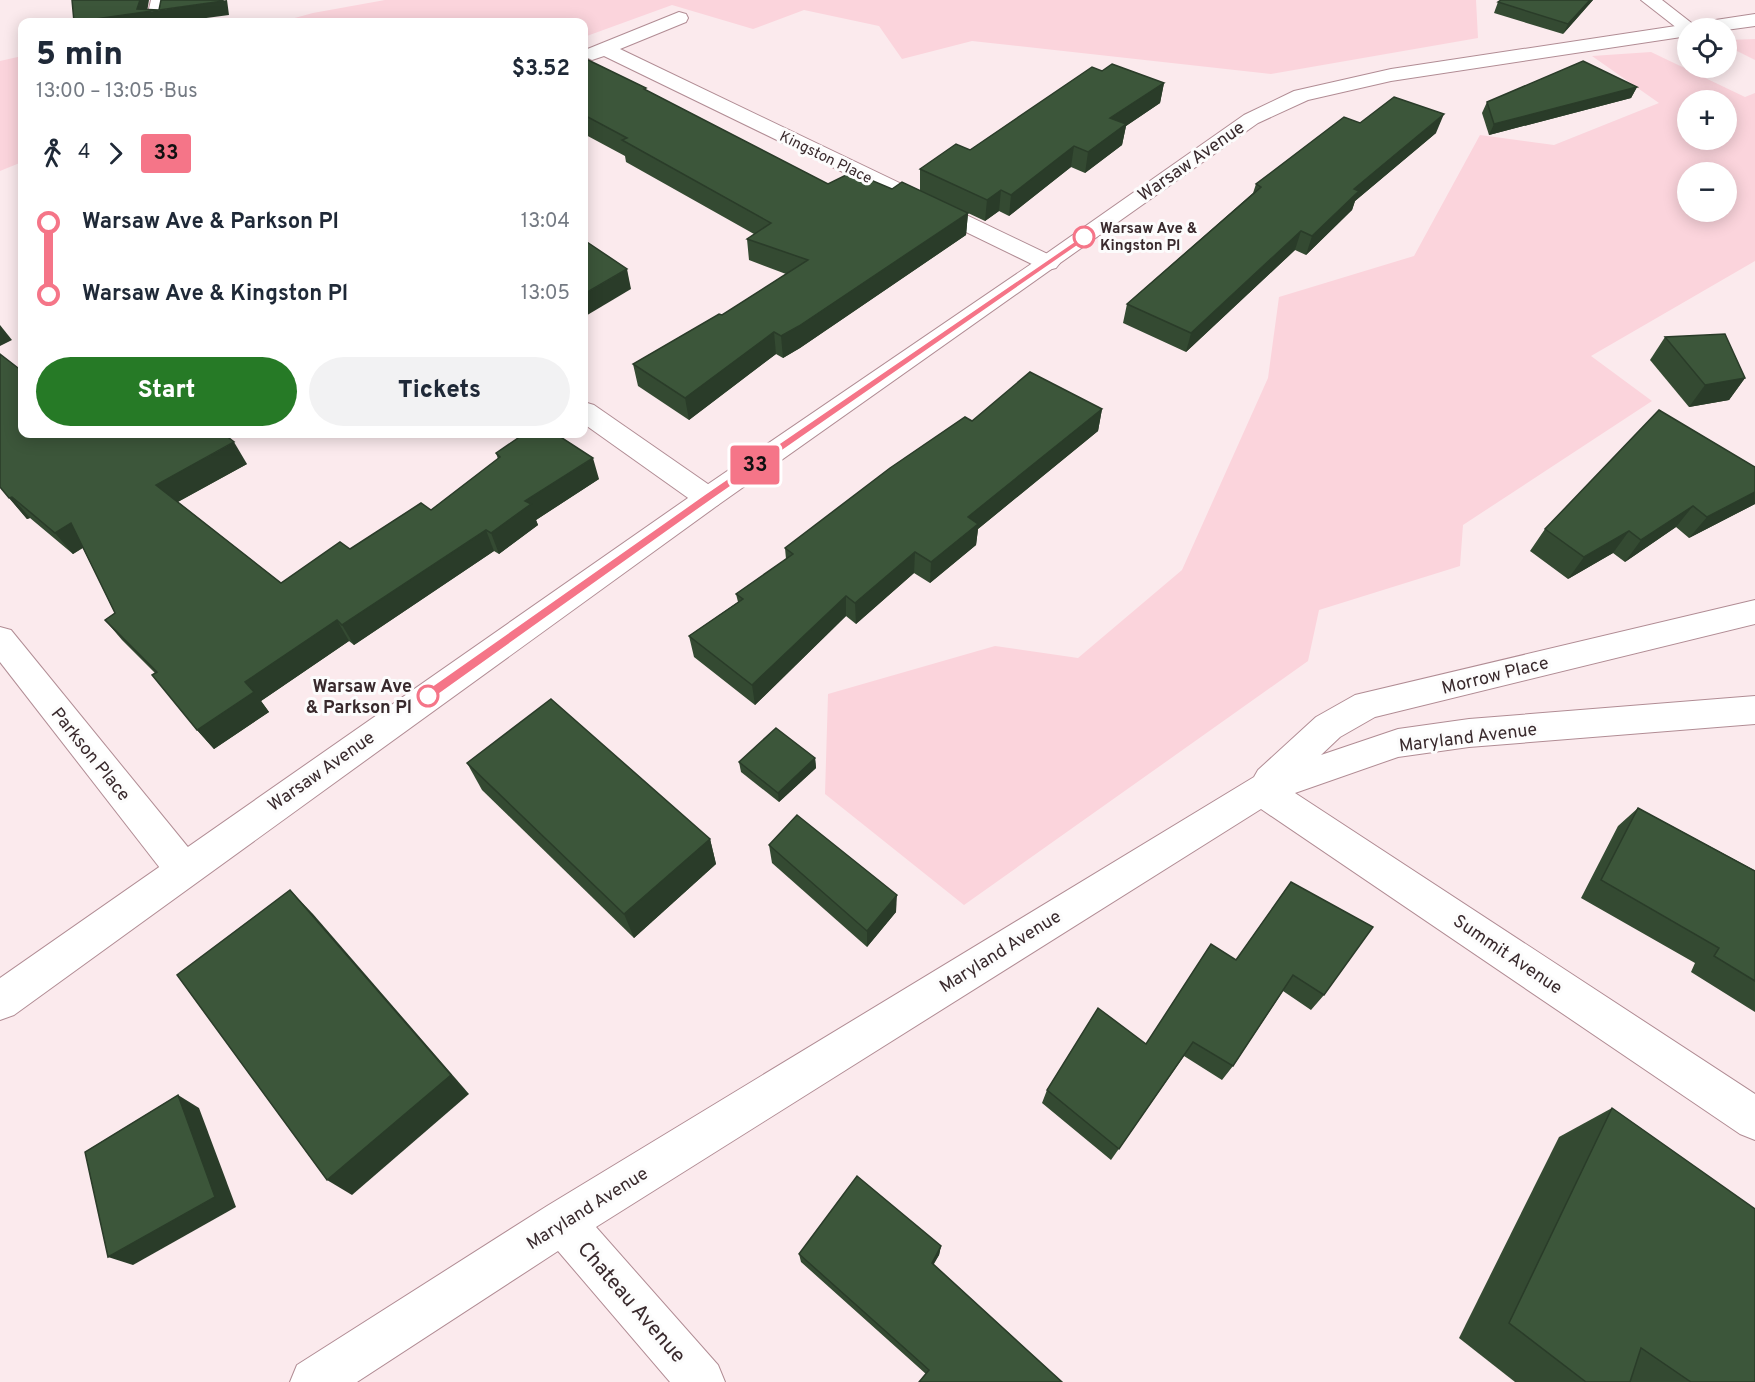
<!DOCTYPE html>
<meta charset="utf-8">
<style>
body{margin:0;font-family:Overpass,sans-serif;background:#f2f2f3;color:#1f2937;height:100vh;display:flex;flex-direction:column;font-size:22px;white-space:nowrap}
*{box-sizing:border-box;margin:0}
p{font-size:20px;color:#747a83}
.icon{flex:none;width:33px;height:33px;fill:none;stroke:currentColor;stroke-width:2;stroke-linecap:round;stroke-linejoin:round}
.map{position:relative;flex:1;overflow:hidden}
.side{position:absolute;left:18px;top:18px;width:570px;height:420px;display:flex;flex-direction:column;background:#fff;border-radius:12px;box-shadow:0 3px 15px #0003}
.side>*{flex:none}
.badge{padding:0 12px;border-radius:4px;font-size:21px;line-height:39px}
.fabs{position:absolute;left:1677px;top:18px;display:grid;gap:12px}
.fabs a{display:grid;place-items:center;width:60px;height:60px;border-radius:50%;background:#fff;box-shadow:0 3px 15px #0003;font-size:30px}
.map>.badge{position:absolute;translate:-50% -50%;box-shadow:0 0 0 3px #fff}
.legs{display:flex;align-items:center;gap:9px;height:66px;padding:0 18px;font-size:20px}
.legs p{margin-inline-start:auto}
.summary{display:flex;align-items:center;justify-content:space-between;height:102px;padding:0 18px}
h1{font-size:33px;font-weight:800;line-height:45px}
.cta{display:flex;gap:12px;margin-top:auto;padding:12px 18px}
.cta a{flex:1;height:69px;border-radius:36px;background:#267a26;color:#fff;font-size:24px;font-weight:800;line-height:69px;text-align:center}
.cta a+a{background:#f2f2f3;color:#1f2937}
ul{padding:0 18px;list-style:none}
li{display:flex;align-items:center;gap:21px;height:72px;font-size:22px}
li i{display:grid;place-items:center;width:9px;height:100%;margin:0 8px;background:currentColor}
li i::after{content:'';width:15px;height:15px;margin:-8px;border:4px solid;border-radius:50%;background:#fff}
li p{margin-inline-start:auto}
li:first-child i{background:linear-gradient(#0000 50%,currentColor 0)}
li:last-child i{background:linear-gradient(currentColor 50%,#0000 0)}
.map>svg:first-child{display:block}
</style>
<div class="map">
<svg width="1755" height="1382" viewBox="0 0 1755 1382">
<rect width="100%" height="100%" fill="#fbeaed"/>
<g fill="#fbd4dc" fill-rule="evenodd">
<path d="M385,0H1476L1478,38L1271,74L972,41L902,59L879,26L804,10L753,29L672,5L584,37V22H280L313,13Z"/>
<path d="M1755,39V60L1727,46V40Z"/>
<path d="M1651,52L1745,97L1755,93V261L1591,356L1652,401L1463,525L1460,566L1319,610L1308,661L964,905L825,794L828,694L995,646L1078,658L1182,570L1268,378L1279,297L1414,256L1480,135L1554,145L1659,103L1592,56ZM1688,100H1726V140H1688ZM1688,172H1726V212H1688Z"/>
<path d="M22,56V162L0,171V61Z"/>
</g>
<g fill="none" stroke-linecap="round" stroke-linejoin="round">
<defs>
<g id="minor">
<path d="M151,0H169L164,22H146Z"/>
<path d="M1641,0H1662L1698,28H1688V33L1682,32Z"/>
<path d="M679,12L686,14L688,18L686,22L620,49L1056,258L1060,263L1056,268L1048,270L1040,268L604,56L592,60L584,56L585,50Z"/>
<path d="M584,402L594,405L718,491L722,498L718,505L708,508L698,505L584,424Z"/>
<path d="M1755,600V624L1375,717L1340,737L1321,755L1398,729L1469,719L1755,696V724L1469,747L1398,757L1295,793L1755,1094V1140L1740,1134L1261,809L596,1227L718,1365L725,1382H670L558,1251L357,1382H290L297,1365L547,1206L1254,777L1258,770L1316,717L1355,695Z"/>
<path d="M0,627L11,630L196,857L201,869L196,881L183,886L170,881L0,662Z"/>
</g>
<path id="major" d="M1755,14V26L1726,30L1688,28V36L1391,81L1308,100L1258,123L718,505L14,1015L0,1020V978L698,491L1040,258L1244,115L1294,91L1391,69Z"/>
</defs>
<use href="#minor" stroke="#b18c94" stroke-width="2"/>
<use href="#major" stroke="#b18c94" stroke-width="2"/>
<use href="#minor" fill="#fff" fill-rule="evenodd"/>
<use href="#major" fill="#fff" fill-rule="evenodd"/>
</g>
<g fill="#344a32">
<path d="M1501,0H1593L1563,34L1494,13L1498,2Z"/>
<path d="M584,58L828,184L892,189L920,190V169L970,150L1102,71L1164,83L1160,103L1126,126L1122,145L1085,173L1071,167L1009,216L999,211L985,221L968,213L966,235L800,348L783,358L776,354L689,420L638,386L633,364L722,315L786,274L749,260L747,239L754,234L626,162L625,156L584,134Z"/>
<path d="M1637,87L1631,98L1489,135L1482,113L1487,102Z"/>
<path d="M1360,123L1436,133L1355,201L1352,210L1306,255L1295,250L1186,352L1123,323L1127,304L1253,193L1256,184Z"/>
<path d="M1665,337L1745,378L1729,400L1689,407L1650,360Z"/>
<path d="M1102,409L1098,431L978,529L976,545L930,583L914,573L856,624L846,616L755,705L694,657L689,636L738,602L736,594L786,559L785,548L972,421Z"/>
<path d="M22,434L247,464L178,502L281,583L350,549L431,510L498,459L496,453L599,479L536,520L538,525L499,554L494,551L354,645L349,641L261,701L269,712L214,749L197,730L155,673L122,640L105,620L115,613L83,548L73,554L30,518L27,519L0,487Z"/>
<path d="M1755,467V504L1689,538L1676,527L1625,562L1613,553L1568,579L1530,551L1545,529Z"/>
<path d="M815,758L816,768L779,802L741,772L739,762Z"/>
<path d="M467,763L710,839L716,864L634,938L482,790Z"/>
<path d="M1638,808L1754,870H1755V1012L1691,972L1695,963L1581,898L1618,826Z"/>
<path d="M769,845L896,912L867,947L772,863Z"/>
<path d="M1291,882L1324,995L1311,1010L1283,991L1233,1066L1222,1080L1184,1056L1111,1160L1042,1103L1047,1090L1146,1044L1236,960Z"/>
<path d="M1612,1108L1755,1382H1515L1459,1338L1559,1137Z"/>
<path d="M941,1246L939,1255L933,1264L1062,1382L926,1374L801,1262L799,1254Z"/>
</g>
<g fill="#2a3c29">
<path d="M140,0H149L147,12L227,0L229,15L176,22H74Z"/>
<path d="M1590,0H1593L1563,34L1568,24Z"/>
<path d="M1164,83L1160,103L1126,126L1122,145L1085,173L1088,152L1110,118Z"/>
<path d="M1637,87L1631,98L1489,135L1494,124Z"/>
<path d="M1444,114L1436,133L1355,201L1352,210L1306,255L1312,236L1354,189Z"/>
<path d="M1074,146L1071,167L1009,216L1011,195Z"/>
<path d="M1001,190L999,211L985,221L987,200Z"/>
<path d="M968,213L966,235L800,348L783,358L781,336Z"/>
<path d="M1301,231L1295,250L1186,352L1191,333Z"/>
<path d="M627,269L631,289L584,317V294Z"/>
<path d="M0,325L12,340L0,346Z"/>
<path d="M774,332L776,354L689,420L685,398Z"/>
<path d="M1745,378L1729,400L1689,407L1705,385Z"/>
<path d="M1102,409L1098,431L978,529L976,545L930,583L931,562L968,517Z"/>
<path d="M234,442L247,464L170,506L156,485Z"/>
<path d="M593,458L599,479L536,520L538,525L499,554L491,533L525,501Z"/>
<path d="M1755,492V504L1689,538L1707,517Z"/>
<path d="M12,497L30,518L27,519L9,498Z"/>
<path d="M1693,506L1676,527L1625,562L1641,540Z"/>
<path d="M71,523L88,544L73,554L55,533Z"/>
<path d="M486,530L494,551L354,645L342,625Z"/>
<path d="M1629,531L1613,553L1568,579L1584,557Z"/>
<path d="M915,552L914,573L856,624L855,603Z"/>
<path d="M846,596V616L755,705L752,685Z"/>
<path d="M337,620L349,641L261,701L269,712L214,749L197,730L245,682Z"/>
<path d="M815,758L816,768L779,802L778,793Z"/>
<path d="M710,839L716,864L634,938L624,914Z"/>
<path d="M290,890L313,914L469,1094L352,1195L327,1180Z"/>
<path d="M897,895L896,912L867,947V931Z"/>
<path d="M178,1095L199,1108L236,1207L133,1265L108,1257Z"/>
<path d="M941,1246L939,1255L930,1271L932,1263Z"/>
</g>
<g fill="#3c563a" stroke="#2a3c29" stroke-width="1.5">
<path d="M72,0H140L137,9L159,10L161,0H223V1L74,22Z"/>
<path d="M1501,0H1590L1568,24L1498,2Z"/>
<path d="M584,58L646,88L644,89L828,184L852,172L892,189L902,182L968,213L799,326L781,336L774,332L685,398L633,364L719,314L722,315L808,260L747,239L771,223L622,140L627,138L584,115Z"/>
<path d="M1583,61L1637,87L1494,124L1487,102Z"/>
<path d="M1112,64L1164,83L1110,118L1126,124L1088,152L1074,146L1011,195L1001,190L987,200L920,169L956,144L970,150L1092,67L1102,71Z"/>
<path d="M1394,97L1444,114L1354,189L1359,191L1312,236L1301,231L1191,333L1127,304L1261,187L1256,184L1344,117L1360,123Z"/>
<path d="M584,240L627,269L584,294Z"/>
<path d="M1725,334L1745,378L1705,385L1665,337Z"/>
<path d="M0,354L22,371V434H224L234,442L156,485L281,583L340,542L350,549L421,503L431,510L500,457L496,453L524,434H556L593,458L525,501L531,504L491,533L486,530L342,625L337,620L245,682L254,692L197,730L152,675L157,672L105,620L115,613L71,523L55,533L12,497L9,498L0,487Z"/>
<path d="M1030,372L1102,409L968,517L978,524L931,562L915,552L855,603L846,596L752,685L689,636L743,599L736,594L793,554L785,548L890,468L965,417L972,421Z"/>
<path d="M1659,410L1755,467V492L1707,517L1693,506L1641,540L1629,531L1584,557L1545,529Z"/>
<path d="M551,699L710,839L624,914L467,763Z"/>
<path d="M776,728L815,758L778,793L739,762Z"/>
<path d="M1638,808L1755,871V981L1714,956L1719,948L1601,880Z"/>
<path d="M797,815L897,895L867,931L769,845Z"/>
<path d="M1291,882L1373,927L1324,995L1293,975L1233,1066L1193,1042L1119,1149L1047,1090L1098,1008L1146,1044L1211,944L1236,960Z"/>
<path d="M290,890L451,1075L327,1180L177,975Z"/>
<path d="M178,1095L215,1197L108,1257L85,1152Z"/>
<path d="M1612,1108L1755,1209V1382H1691L1641,1348L1630,1382H1586L1509,1323Z"/>
<path d="M857,1176L941,1246L932,1263L1062,1382H919L929,1370L799,1254Z"/>
</g>
<path fill="#f57588" stroke="#fff" stroke-width="1.5" d="M1084,235L1088,237L1087,239L711,500L432,699H424V692L704,495Z"/>
<g fill="#fff" stroke="#f57588" stroke-width="3">
<circle cx="1084" cy="237" r="10"/>
<circle cx="428" cy="696" r="10"/>
</g>
<g text-anchor="middle" stroke-width="6" stroke-linejoin="round" paint-order="stroke">
<g font-size="15" fill="#392a2d" stroke="#fcfcfc">
<text transform="translate(826 157) rotate(26)" y="5">Kingston Place</text>
</g>
<g font-size="15" font-weight="bold" fill="#392a2d" stroke="#fcfcfc" text-anchor="start">
<text x="1100" y="233">Warsaw Ave &amp;<tspan x="1100" dy="17">Kingston Pl</tspan></text>
</g>
<g font-size="18" fill="#392a2d" stroke="#fcfcfc">
<text transform="translate(1191 161) rotate(-35)" y="6">Warsaw Avenue</text>
<text transform="translate(1495 675) rotate(-14)" y="6">Morrow Place</text>
<text transform="translate(1468 737) rotate(-7)" y="6">Maryland Avenue</text>
<text transform="translate(91 754) rotate(51)" y="6">Parkson Place</text>
<text transform="translate(321 771) rotate(-35)" y="6">Warsaw Avenue</text>
<text transform="translate(1000 951) rotate(-32)" y="6">Maryland Avenue</text>
<text transform="translate(1508 954) rotate(34)" y="6">Summit Avenue</text>
<text transform="translate(587 1208) rotate(-32)" y="6">Maryland Avenue</text>
</g>
<g font-size="18" font-weight="bold" fill="#392a2d" stroke="#fcfcfc" text-anchor="end">
<text x="412" y="692">Warsaw Ave<tspan x="412" dy="21">&amp; Parkson Pl</tspan></text>
</g>
<g font-size="21" fill="#392a2d" stroke="#fcfcfc">
<text transform="translate(632 1302) rotate(49)" y="7">Chateau Avenue</text>
</g>
</g>
</svg>
<div class="fabs">
<a><svg class="icon" aria-label="locate" viewBox="0 0 24 24"><circle cx="12" cy="12" r="6"/><path d="M12 2v4M12 18v4M2 12h4M18 12h4"/></svg></a>
<a>+</a>
<a>−</a>
</div>
<b class="badge" style="left:755px;top:465px;background:#f57588;color:#111">33</b>
<section class="side">
<div class="summary"><div><h1>5 min</h1><p>13:00 – 13:05 · Bus</p></div><b>$3.52</b></div>
<div class="legs"><svg class="icon" aria-label="walk" viewBox="0 0 24 24"><circle cx="13" cy="4" r="2"/><path d="M13 8l-2 6 4 7M11 14l-3 7M7 12l3-4h3l4 4"/></svg>4<svg class="icon" aria-label="forward" viewBox="0 0 24 24"><path d="M9 5l7 7-7 7"/></svg><b class="badge" style="background:#f57588;color:#111">33</b></div>
<ul>
<li><i style="color:#f57588"></i><b>Warsaw Ave &amp; Parkson Pl</b><p>13:04</p></li>
<li><i style="color:#f57588"></i><b>Warsaw Ave &amp; Kingston Pl</b><p>13:05</p></li>
</ul>
<div class="cta"><a>Start</a><a>Tickets</a></div>
</section>
</div>
